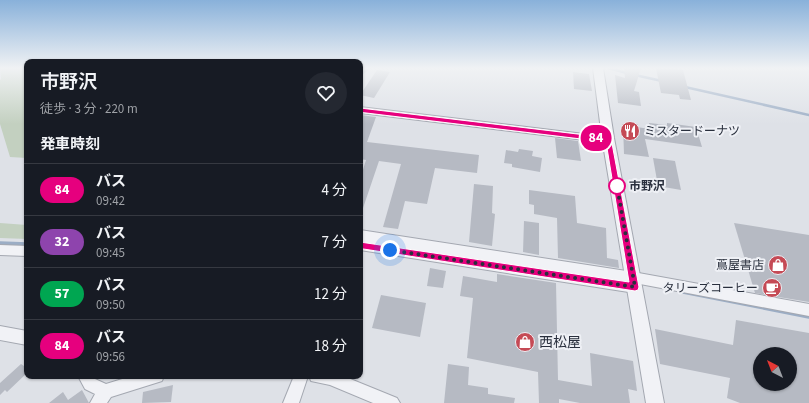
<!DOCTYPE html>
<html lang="ja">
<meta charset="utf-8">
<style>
body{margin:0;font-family:"Source Sans 3","Noto Sans JP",sans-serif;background:#242831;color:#f1f3f6;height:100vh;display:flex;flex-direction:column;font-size:15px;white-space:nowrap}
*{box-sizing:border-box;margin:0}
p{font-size:13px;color:#9ea1a6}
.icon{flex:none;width:22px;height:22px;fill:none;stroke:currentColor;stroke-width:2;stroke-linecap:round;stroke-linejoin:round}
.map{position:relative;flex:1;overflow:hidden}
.side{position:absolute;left:24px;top:59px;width:339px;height:320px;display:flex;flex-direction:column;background:#171b24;border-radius:8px;box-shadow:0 1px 3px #0004}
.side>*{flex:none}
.badge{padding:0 8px;border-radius:13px;font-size:14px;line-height:26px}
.needle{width:26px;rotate:318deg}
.controls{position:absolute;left:753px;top:347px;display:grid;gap:8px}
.controls a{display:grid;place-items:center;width:44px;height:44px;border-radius:50%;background:#171b24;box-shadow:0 1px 3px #0004;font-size:20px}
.you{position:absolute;width:20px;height:20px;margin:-10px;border:3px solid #fff;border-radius:50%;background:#1a73e8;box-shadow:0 0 0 6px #1a73e833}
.map>.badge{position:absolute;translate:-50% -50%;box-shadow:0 0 0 2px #fff}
h2{padding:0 16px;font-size:15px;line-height:36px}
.round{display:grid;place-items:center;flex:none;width:42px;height:42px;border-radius:21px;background:#242831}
.summary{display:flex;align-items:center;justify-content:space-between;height:68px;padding:0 16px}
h1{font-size:19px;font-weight:600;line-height:30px}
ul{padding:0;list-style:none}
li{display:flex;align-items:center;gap:12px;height:52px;padding:0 16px;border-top:1px solid #363941}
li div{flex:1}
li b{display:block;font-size:15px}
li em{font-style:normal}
li .badge{min-width:44px;font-weight:700;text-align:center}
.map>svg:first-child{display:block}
</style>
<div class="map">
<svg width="809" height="403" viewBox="0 0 809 403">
<rect width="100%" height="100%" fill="#dee1e7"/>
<g fill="#c3d0c0">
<path d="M0,68H27V158L10,157L0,124V80L1,79Z"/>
<path d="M0,223L27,225V239L0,238Z"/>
</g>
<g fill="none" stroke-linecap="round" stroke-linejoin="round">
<g stroke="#9badc5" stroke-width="2.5">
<path d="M608,68L627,73"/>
<path d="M360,75L369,68"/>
<path d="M635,75L662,81"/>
<path d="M685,87L809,115"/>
</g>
<g stroke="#9badc5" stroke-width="3.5">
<path d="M0,243L27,244"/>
<path d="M683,292L809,317"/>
</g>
</g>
<g fill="#b6bac3" fill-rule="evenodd">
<path d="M624,68H641L634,91L639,92L641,106L618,103L615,75L625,78Z"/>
<path d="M656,68L683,70L691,100L680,99L679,95L661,93Z"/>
<path d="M377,70L390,72L374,98L360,95Z"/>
<path d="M573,72L589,74L592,91L574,89Z"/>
<path d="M360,115L376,117L367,142L479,155L477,173L435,168L427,204L405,201L398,229L383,227L401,164L379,161L362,211H360V179L366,160L360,159Z"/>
<path d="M649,123L667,125V123L696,127L702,147L645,139L649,157L624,154L623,125L650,129Z"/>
<path d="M555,138L578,141L581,161L557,158Z"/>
<path d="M519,149L533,151L532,156L542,158L540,172L512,167V164L504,163L506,150L518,152Z"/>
<path d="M653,158L675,161L681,190L658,186Z"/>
<path d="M474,184L493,186L492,213L495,214L492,246L469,242Z"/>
<path d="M529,190L575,196L577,223L606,228L607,258L618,260L619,268L558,258L557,218L534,214V205L529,204Z"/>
<path d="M524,221L539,223V255L523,252Z"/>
<path d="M734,223L809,235V302L755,293Z"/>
<path d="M430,268L446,271L443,288L427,286Z"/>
<path d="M497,274L556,283L558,380L592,386L590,353L633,361L637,391L628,389L630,403H580L559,399V403H539L538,372L467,358L473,298L460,296L463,276L497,282Z"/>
<path d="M381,295L426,303L420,337L372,328Z"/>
<path d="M736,320L809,333V403H740L727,398L730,378L660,364L655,329L733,345ZM760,354H790V384H760Z"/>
<path d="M21,364L27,368V373L7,392L5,390L0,395V383Z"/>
<path d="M448,364L469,367L468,385L488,388V394L515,398L514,403H444Z"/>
<path d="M173,385L171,402L142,403L143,392Z"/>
<path d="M82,390L89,403H49L63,392L68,400Z"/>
</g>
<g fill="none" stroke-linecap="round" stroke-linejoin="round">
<defs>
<g id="minor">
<path d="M360,107L609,137L614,140L609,143L360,113Z"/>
<path d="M360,230L633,272L809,304V316L640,284L641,287L640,291L635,293L360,250V240L408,247L360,240Z"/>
<path d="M0,245L27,246V256L0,255Z"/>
<path d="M0,326L27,331V345L0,340Z"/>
<path d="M78,376H93L95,379L106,384L132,376H164L162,381L111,397L107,403H90L95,394L85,389Z"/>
<path d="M294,376H308L299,403H283Z"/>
<path d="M309,376H343L397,398L400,403H373L330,385L311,381Z"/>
</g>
<path id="tertiary" d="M593,68H603L614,138L664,403H646L602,138Z"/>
</defs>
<use href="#minor" stroke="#a4a8b1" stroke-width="2"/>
<use href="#tertiary" stroke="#a4a8b1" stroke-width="2"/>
<use href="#minor" fill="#f1f2f6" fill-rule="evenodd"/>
<use href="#tertiary" fill="#f1f2f6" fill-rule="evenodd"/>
</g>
<linearGradient id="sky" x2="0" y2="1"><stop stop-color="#89b1da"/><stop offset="0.55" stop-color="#f0f2f4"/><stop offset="1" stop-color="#f0f2f4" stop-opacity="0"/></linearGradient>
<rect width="809" height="124" fill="url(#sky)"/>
<path fill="#e6007e" stroke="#fff" d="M360,108L611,138L639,287L638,290L635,291L357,248L356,245L360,242L629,282L606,142L358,112L357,110Z"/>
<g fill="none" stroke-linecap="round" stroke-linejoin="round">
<path stroke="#292f3d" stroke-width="4" stroke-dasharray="0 7.2" d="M390,250L635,287L617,186"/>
</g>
<defs>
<symbol id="restaurant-disc" viewBox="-11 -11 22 22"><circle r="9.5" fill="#c54a55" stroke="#eef0f5"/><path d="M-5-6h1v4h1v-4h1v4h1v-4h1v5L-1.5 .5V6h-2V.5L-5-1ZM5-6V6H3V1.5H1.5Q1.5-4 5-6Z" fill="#fff"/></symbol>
<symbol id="shop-disc" viewBox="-11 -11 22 22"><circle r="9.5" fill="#c54a55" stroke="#eef0f5"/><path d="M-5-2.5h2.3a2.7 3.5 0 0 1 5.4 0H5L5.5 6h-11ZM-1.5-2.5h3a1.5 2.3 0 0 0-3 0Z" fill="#fff"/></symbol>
<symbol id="cafe-disc" viewBox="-11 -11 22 22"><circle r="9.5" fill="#c54a55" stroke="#eef0f5"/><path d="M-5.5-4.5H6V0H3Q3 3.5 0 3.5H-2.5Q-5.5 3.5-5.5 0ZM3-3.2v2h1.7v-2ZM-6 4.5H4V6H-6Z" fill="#fff"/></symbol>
</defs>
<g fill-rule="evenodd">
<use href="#restaurant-disc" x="619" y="120" width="22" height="22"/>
<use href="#shop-disc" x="767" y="254" width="22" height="22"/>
<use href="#cafe-disc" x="761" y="277" width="22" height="22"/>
<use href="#shop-disc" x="514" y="331" width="22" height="22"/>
</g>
<circle fill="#fff" stroke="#e6007e" stroke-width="2" cx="617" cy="186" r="8"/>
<g text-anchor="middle" stroke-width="4" stroke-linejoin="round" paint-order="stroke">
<g font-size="12" fill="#292f3d" stroke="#eef0f5" text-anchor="end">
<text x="644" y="135" text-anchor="start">ミスタードーナツ</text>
<text x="764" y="269">蔦屋書店</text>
<text x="758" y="292">タリーズコーヒー</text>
</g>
<g font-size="12" font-weight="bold" fill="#292f3d" stroke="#eef0f5" text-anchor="start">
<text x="629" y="190">市野沢</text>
</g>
<g font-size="14" fill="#292f3d" stroke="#eef0f5" text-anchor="start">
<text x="539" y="347">西松屋</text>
</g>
</g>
</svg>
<div class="controls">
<a><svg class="needle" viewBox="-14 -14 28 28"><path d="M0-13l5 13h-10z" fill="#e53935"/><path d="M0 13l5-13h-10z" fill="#9ea1a6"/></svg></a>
</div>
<div class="you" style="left:390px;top:250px"></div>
<b class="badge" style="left:596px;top:138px;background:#e6007e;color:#fff">84</b>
<section class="side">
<div class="summary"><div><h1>市野沢</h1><p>徒歩 · 3 分 · 220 m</p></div><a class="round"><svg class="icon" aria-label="heart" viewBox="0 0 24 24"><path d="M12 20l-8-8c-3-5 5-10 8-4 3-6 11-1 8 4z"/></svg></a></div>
<h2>発車時刻</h2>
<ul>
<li><span class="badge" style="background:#e6007e;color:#fff">84</span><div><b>バス</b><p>09:42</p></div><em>4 分</em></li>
<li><span class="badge" style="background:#8e44ad;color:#fff">32</span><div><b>バス</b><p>09:45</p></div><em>7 分</em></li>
<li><span class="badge" style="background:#00a651;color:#fff">57</span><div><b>バス</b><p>09:50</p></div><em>12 分</em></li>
<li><span class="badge" style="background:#e6007e;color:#fff">84</span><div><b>バス</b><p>09:56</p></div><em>18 分</em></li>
</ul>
</section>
</div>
